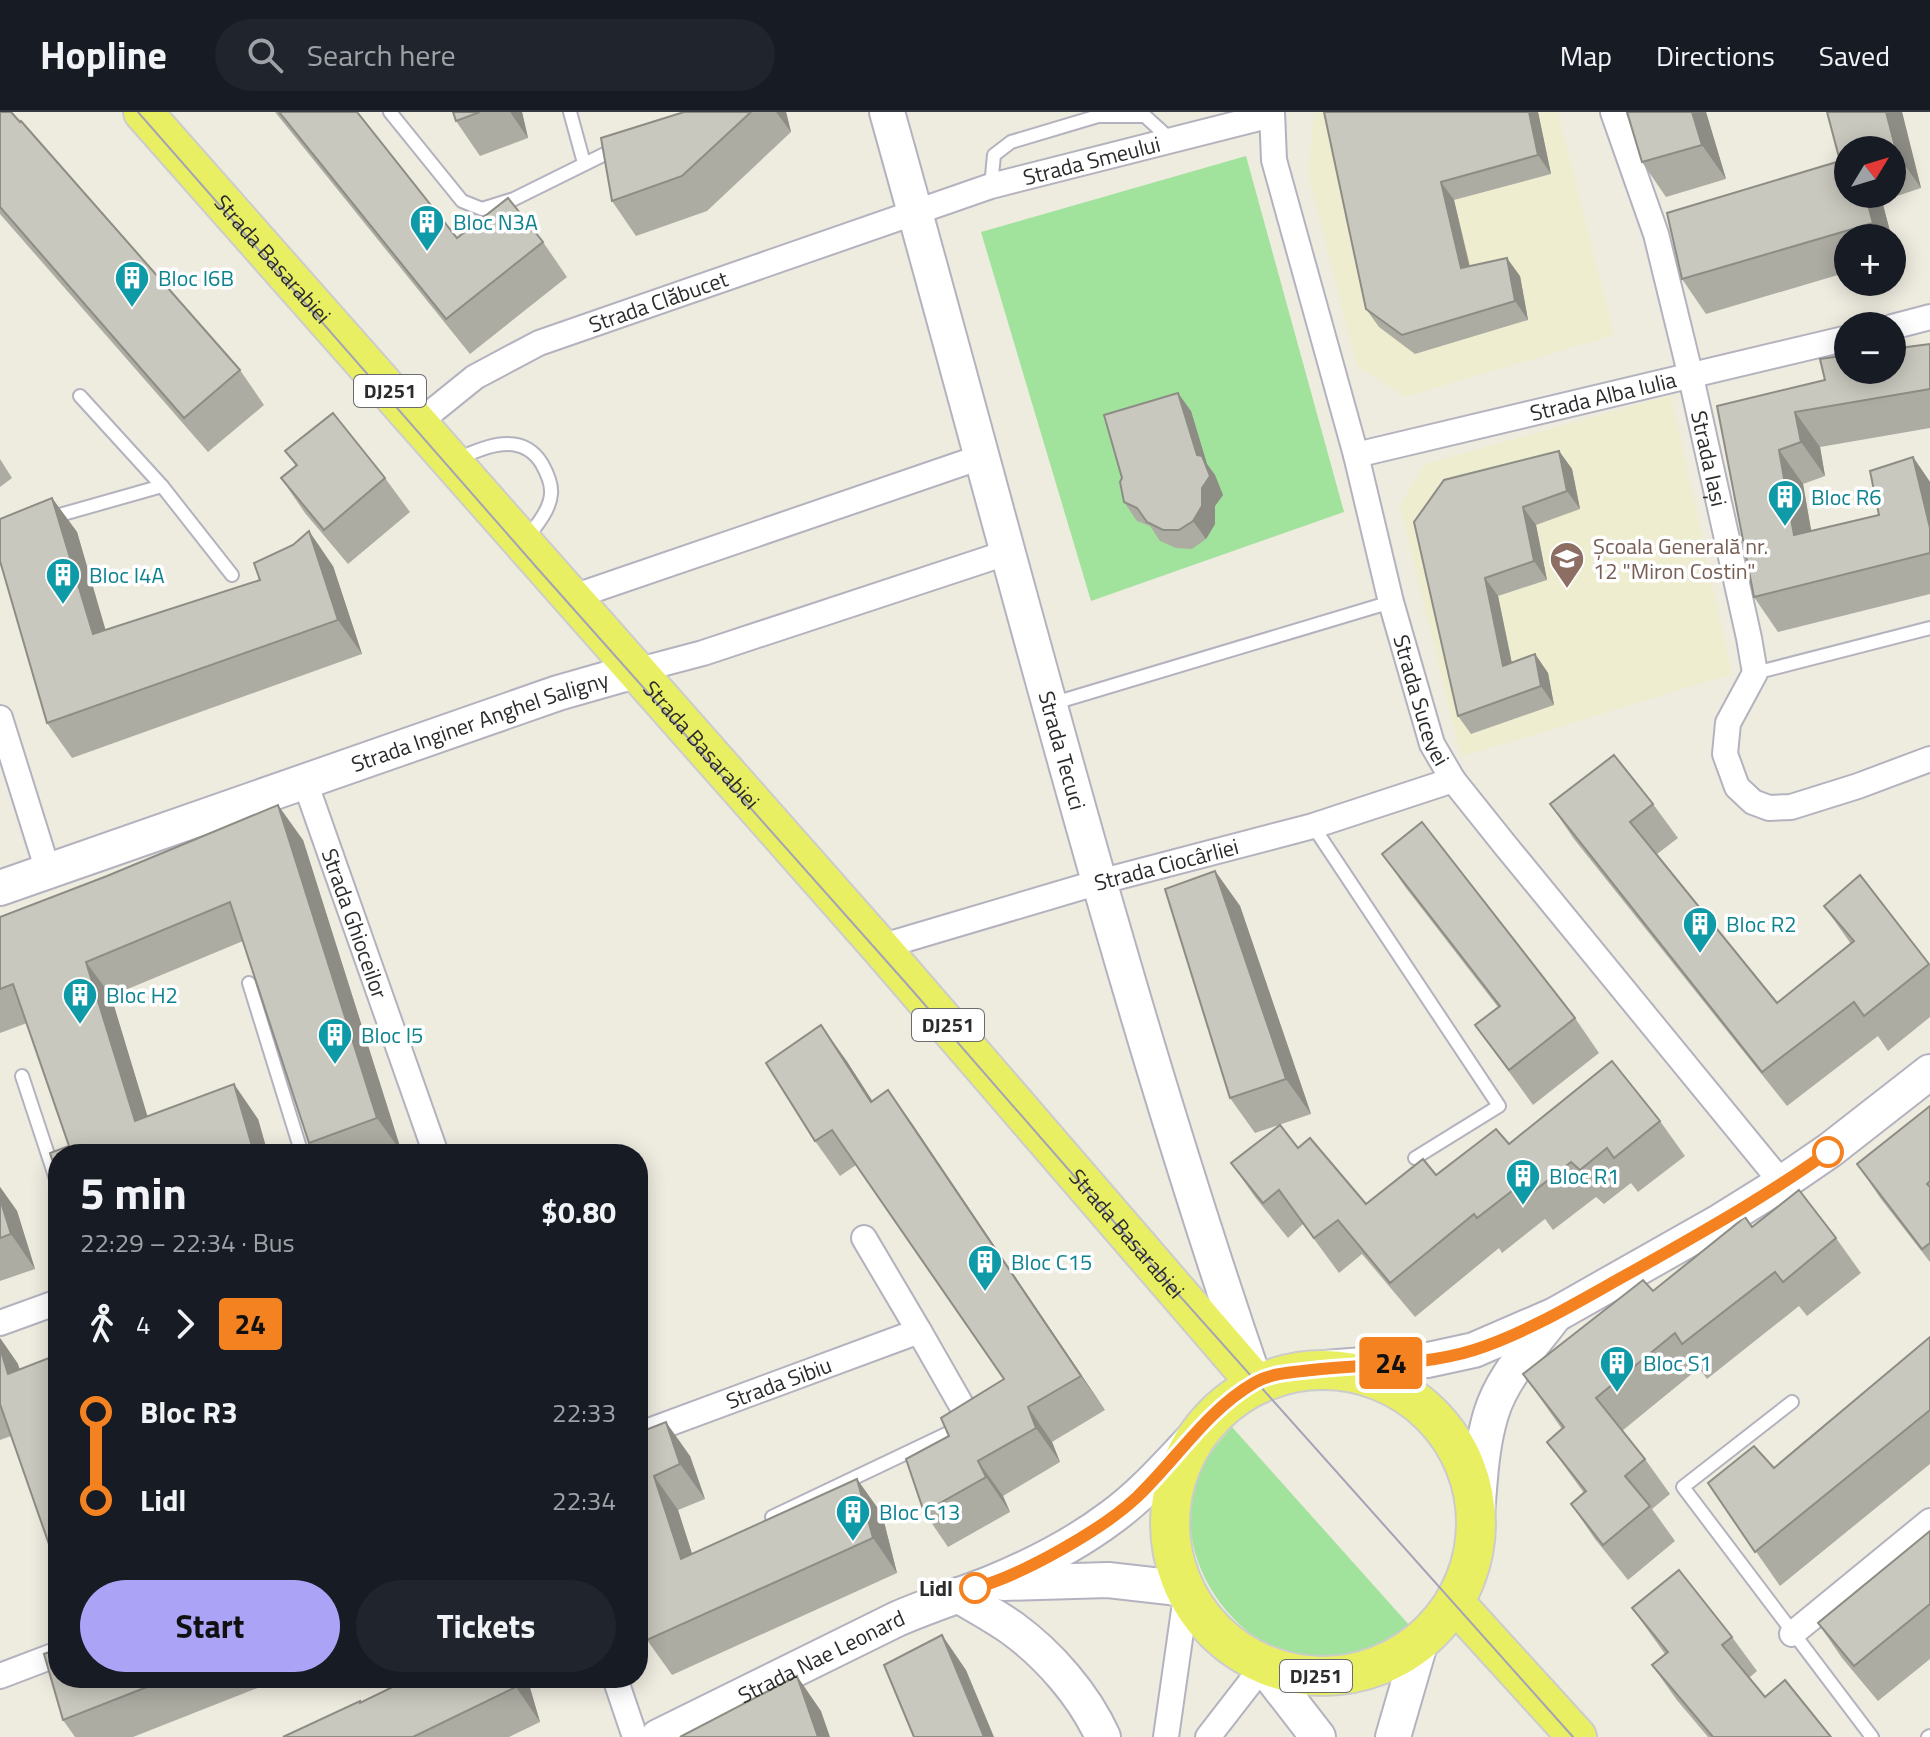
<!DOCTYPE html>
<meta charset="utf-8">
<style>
body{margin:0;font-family:"Titillium Web",sans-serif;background:#20242c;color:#f1f3f6;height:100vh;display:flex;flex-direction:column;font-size:30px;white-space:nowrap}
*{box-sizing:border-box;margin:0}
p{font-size:26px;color:#9ea1a6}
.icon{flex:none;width:44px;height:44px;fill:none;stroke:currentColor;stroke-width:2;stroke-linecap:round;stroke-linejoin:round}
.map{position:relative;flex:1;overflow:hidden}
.drawer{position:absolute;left:48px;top:1032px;width:600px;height:544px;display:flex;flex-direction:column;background:#171b24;border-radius:32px;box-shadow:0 4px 20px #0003}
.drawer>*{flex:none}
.badge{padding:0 16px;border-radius:6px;font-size:28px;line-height:52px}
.needle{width:52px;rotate:52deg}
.controls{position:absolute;left:1834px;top:24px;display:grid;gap:16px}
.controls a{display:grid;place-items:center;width:72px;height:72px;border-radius:50%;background:#171b24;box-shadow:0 4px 20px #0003;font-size:40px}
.map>.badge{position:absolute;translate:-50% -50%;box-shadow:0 0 0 4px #fff}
.legs{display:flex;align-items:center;gap:12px;height:88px;padding:0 32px;font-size:26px}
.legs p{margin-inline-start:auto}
.headline{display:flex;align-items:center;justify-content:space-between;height:136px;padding:0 32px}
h1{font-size:44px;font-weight:700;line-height:60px}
.button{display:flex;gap:16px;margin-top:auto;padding:16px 32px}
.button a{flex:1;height:92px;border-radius:48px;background:#aaa3f6;color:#111;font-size:32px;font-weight:700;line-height:92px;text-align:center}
.button a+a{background:#20242c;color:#f1f3f6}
ul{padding:0 32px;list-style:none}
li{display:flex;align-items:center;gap:28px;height:88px;font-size:30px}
li i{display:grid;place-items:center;width:12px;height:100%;margin:0 10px;background:currentColor}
li i::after{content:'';width:20px;height:20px;margin:-10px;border:6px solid;border-radius:50%;background:#171b24}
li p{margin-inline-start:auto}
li:first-child i{background:linear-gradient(#0000 50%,currentColor 0)}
li:last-child i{background:linear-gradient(currentColor 50%,#0000 0)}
header{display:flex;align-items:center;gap:48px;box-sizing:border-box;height:112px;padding:0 40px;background:#171b24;border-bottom:2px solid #363941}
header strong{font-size:38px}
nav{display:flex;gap:44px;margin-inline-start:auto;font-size:28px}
.search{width:560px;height:72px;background:#20242c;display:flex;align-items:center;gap:20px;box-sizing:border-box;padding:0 28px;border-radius:44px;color:#9ea1a6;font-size:30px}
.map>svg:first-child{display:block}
</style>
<header>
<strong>Hopline</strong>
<div class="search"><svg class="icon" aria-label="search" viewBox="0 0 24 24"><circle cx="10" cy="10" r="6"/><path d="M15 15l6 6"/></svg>Search here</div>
<nav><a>Map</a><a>Directions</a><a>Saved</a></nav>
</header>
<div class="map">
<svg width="1930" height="1625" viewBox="0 0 1930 1625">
<rect width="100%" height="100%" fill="#eeebdf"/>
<g fill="#efedcf">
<path d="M1314,0H1558L1614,223L1405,285L1357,254L1308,62Z"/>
<path d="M1671,283L1732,562L1461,645L1400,393L1425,352Z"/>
</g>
<g fill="#a1e39d">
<path d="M1246,44L1344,400L1091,489L981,120Z"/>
<path d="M1232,1315L1410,1514C1390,1527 1368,1543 1345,1547C1257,1562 1176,1467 1192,1383C1196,1357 1215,1334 1232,1315Z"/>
</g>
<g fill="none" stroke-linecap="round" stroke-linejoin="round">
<defs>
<g id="lane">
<path d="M390,0L462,89L482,97L514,87L617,36"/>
<path d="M570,0L584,51"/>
<path d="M991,74L994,43L1011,30L1098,4H1145L1170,27"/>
<path d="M80,284L162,374L232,463"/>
<path d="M458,347C485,334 522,319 542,352C547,361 552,372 551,382C550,398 536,414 527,426"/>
<path d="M49,406L162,374"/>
<path d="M1755,561L1930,516"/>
<path d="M1051,592L1391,490"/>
<path d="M1313,714L1499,994L1415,1046"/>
<path d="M249,871L302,1042"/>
<path d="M22,964L58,1073"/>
<path d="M1792,1290L1683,1375L1872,1625"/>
<path d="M772,1405L961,1315"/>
<path d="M1928,1625L1930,1624"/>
</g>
<g id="street">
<path id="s1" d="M1272,0L1274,48L1356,343L1391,490L1432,632L1453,668L1505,733L1782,1071"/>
<path id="s2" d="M1613,0L1656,122L1691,265L1749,526L1755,561L1728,611L1725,642L1737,675L1753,690L1769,696L1791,695L1858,674L1930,647"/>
<path d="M1892,215L1930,205"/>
<path id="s3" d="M418,311L475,265L539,231L991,74L1271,3"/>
<path id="s4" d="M1356,343L1848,226"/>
<path d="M570,486L981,345"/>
<path d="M635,559L703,541L1009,440"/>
<path d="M0,606L48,759"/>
<path id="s5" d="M305,670L436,1042"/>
<path id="s6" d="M880,835L1099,770L1313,714L1453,668"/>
<path d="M864,1126L919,1219"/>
<path d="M0,1211L58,1190"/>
<path id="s7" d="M638,1323L919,1219L971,1310"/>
<path d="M1792,1522L1930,1409"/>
<path d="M0,1564L58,1542"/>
<path d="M615,1566L635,1625"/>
<path d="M1166,1625L1187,1477"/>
<path d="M1208,1625L1263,1554"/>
</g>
<g id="secondary">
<path id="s8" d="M887,0C1006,423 1111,851 1254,1267"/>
<path id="s9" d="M0,776L558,581L635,559"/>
<path d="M1325,1256L1428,1248L1474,1238L1555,1203L1721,1109L1782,1071L1830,1038L1930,960"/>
<path d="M1477,1402C1480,1368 1481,1335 1491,1302C1502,1265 1532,1234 1555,1203"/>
<path d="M1004,1471L1108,1468L1187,1477"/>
<path d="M958,1483C976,1494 995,1504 1012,1516C1049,1543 1084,1583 1103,1625"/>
<path d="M1263,1554L1318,1625"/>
<path id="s10" d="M658,1625L897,1507C927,1494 958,1484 989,1472C1031,1455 1076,1432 1113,1404C1143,1382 1167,1354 1193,1327"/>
<path d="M1393,1625L1420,1532"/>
</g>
<g id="primary">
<path id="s11" d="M143,0L880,835L1255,1270"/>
<circle cx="1323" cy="1411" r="153"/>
<path d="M1455,1491L1577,1625"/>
</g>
</defs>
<use href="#lane" stroke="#b4b2bf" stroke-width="16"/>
<use href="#street" stroke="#b4b2bf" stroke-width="28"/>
<use href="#secondary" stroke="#b4b2bf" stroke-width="38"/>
<use href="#primary" stroke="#ccc" stroke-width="42"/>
<use href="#lane" stroke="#fff" stroke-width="12"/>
<use href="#street" stroke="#fff" stroke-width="24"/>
<use href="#secondary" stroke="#fff" stroke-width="34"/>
<use href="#primary" stroke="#e9ef63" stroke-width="38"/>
<path stroke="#a4a2b6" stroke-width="2" d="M138,0L538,457L905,870L1129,1127L1573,1625"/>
</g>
<g fill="#adaca3" fill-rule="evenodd">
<path d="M0,0L240,258L264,293L208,340L0,102Z"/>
<path d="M275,0H357L457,126L543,130L567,165L470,242Z"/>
<path d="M453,0H522L528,26L480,44L456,9Z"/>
<path d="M684,0H786L791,20L707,99L636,124L612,89Z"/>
<path d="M1324,0H1538L1551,62L1454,88L1470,154L1520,164L1528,208L1415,242L1379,215L1366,197Z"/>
<path d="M1627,0H1706L1726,67L1666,85L1642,50Z"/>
<path d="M1827,0H1902L1921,76L1882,89L1897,146L1892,148V126H1848V160L1706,202L1682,167L1840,49ZM1848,38H1892V82H1848Z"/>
<path d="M1930,232V316L1820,335L1825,364L1803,372L1811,419L1879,403L1913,345L1930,370V482L1778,520L1754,485L1717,294L1825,268Z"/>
<path d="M1191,299L1207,352L1215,363L1223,383L1215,394V412L1206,427L1192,437L1176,436L1160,429L1150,414L1137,409L1124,390Z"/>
<path d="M285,339L385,366L410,400L348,452L305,401L281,366L296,354Z"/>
<path d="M1559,339L1572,357L1580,397L1536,413L1547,468L1498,484L1512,551L1535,542L1548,561L1554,593L1471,622L1458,604L1444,368Z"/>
<path d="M0,347L12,366L0,375Z"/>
<path d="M52,386L77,420L105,518L260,468L333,454L362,542L72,646L47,611Z"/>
<path d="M1550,692H1653L1678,726L1657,742L1777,891L1851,832L1824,794L1860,763L1930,853V905L1888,939L1878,924L1787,994L1574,727Z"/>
<path d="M303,728L402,1041L398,1042H317L309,1031L243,829L111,884L147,1004L258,1007L268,1042H58L69,1034L27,911L0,921V805Z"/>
<path d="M1382,742L1575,906L1599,941L1533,993L1475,913L1498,895L1406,776Z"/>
<path d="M1215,759L1240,794L1311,1002L1255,1021L1230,986Z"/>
<path d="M846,948L872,989L888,978L1105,1298L1052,1330L1060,1350L1003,1384L1010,1400L948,1435L924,1400L949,1324L1004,1267L856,1053L840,1064L815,1029Z"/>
<path d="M1930,994V1150L1881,1087L1857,1052Z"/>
<path d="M1660,1009L1685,1044L1638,1080L1631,1071L1604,1092L1596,1085L1553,1118L1545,1107L1502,1141L1499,1136L1415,1205L1362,1142L1339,1161L1303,1112L1288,1126L1255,1085L1231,1051L1298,1036L1366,1092L1436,1063Z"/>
<path d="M0,1075L17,1099L35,1157L0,1169Z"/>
<path d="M1752,1115L1836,1126L1861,1161L1807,1204L1799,1194L1707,1267L1699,1256L1622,1319L1645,1347L1670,1382L1652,1397L1675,1429L1628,1468L1595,1427L1571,1392L1584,1381L1547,1330L1562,1317L1523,1262Z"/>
<path d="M1930,1225V1352L1780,1474L1708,1371L1774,1356Z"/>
<path d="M0,1226L18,1252L11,1324L0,1328Z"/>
<path d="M638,1321L690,1344L705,1387L678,1398L692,1442L882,1402L897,1461L672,1563L647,1528Z"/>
<path d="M1930,1419V1547L1878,1589L1842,1546L1818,1511Z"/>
<path d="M1632,1496L1732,1525L1757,1559L1749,1566L1765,1585L1831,1625H1708L1676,1587L1652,1553L1665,1542Z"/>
<path d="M58,1566H283L133,1625H75L63,1608Z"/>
<path d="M411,1566H535L528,1569L540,1610L509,1625H283L361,1591Z"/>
</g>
<g fill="#8d8c85">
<path d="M510,0H522L528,26Z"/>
<path d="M776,0H786L791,20Z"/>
<path d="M1529,0H1538L1551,62L1538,43Z"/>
<path d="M1692,0H1706L1726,67L1702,33Z"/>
<path d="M1886,0H1902L1921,76L1897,42Z"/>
<path d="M1441,70L1454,88L1474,175L1461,156Z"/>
<path d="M1865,82H1877L1882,89L1897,146L1892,138V126H1884L1873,111Z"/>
<path d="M1507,146L1520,164L1528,208L1515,189Z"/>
<path d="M1178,281L1191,299L1207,352L1215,363L1223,383L1215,394V412L1206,427L1193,409L1197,343Z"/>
<path d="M1795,300L1820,335L1825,364L1801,330Z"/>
<path d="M1779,338L1803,372L1818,457L1794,423Z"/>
<path d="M1559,339L1572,357L1580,397L1567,379Z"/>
<path d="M1913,345L1930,370V416Z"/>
<path d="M52,386L77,420L117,557L93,522Z"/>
<path d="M1523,395L1536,413L1547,468L1534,449Z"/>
<path d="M309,419L333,454L362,542L338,508Z"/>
<path d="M1485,466L1498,484L1516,572L1503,554Z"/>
<path d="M1535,542L1548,561L1554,593L1541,574Z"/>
<path d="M278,693L303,728L402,1041L377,1006Z"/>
<path d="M1215,759L1240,794L1311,1002L1286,967Z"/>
<path d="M86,850L111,884L159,1042L135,1009Z"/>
<path d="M821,913L846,948L895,1024L871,990Z"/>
<path d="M234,972L258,1007L268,1042H257L252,1034Z"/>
<path d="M888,978L913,1013L1105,1298L1081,1264Z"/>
<path d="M0,1075L17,1099L35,1157L11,1122L0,1087Z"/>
<path d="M0,1226L18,1252L33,1297L8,1262L0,1236Z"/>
<path d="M1028,1295L1052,1330L1060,1350L1036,1316Z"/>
<path d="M666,1310L690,1344L705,1387L680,1352Z"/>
<path d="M978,1349L1003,1384L1010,1400L986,1365Z"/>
<path d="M654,1364L678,1398L705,1482L681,1447Z"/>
<path d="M857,1367L882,1402L897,1461L873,1426Z"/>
<path d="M942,1523L966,1558L994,1625H984Z"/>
<path d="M797,1564L821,1599L830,1625H818Z"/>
<path d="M513,1566H526L528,1569L540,1610L516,1575Z"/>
</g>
<g fill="#c9c8be" stroke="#8d8c85" stroke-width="2">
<path d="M0,0H11L20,10L21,9L240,258L184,306L0,95Z"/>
<path d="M279,0H357L457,126L508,86L543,130L446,207Z"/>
<path d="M453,0H480L456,9Z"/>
<path d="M684,0H751L682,64L612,89L601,26Z"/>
<path d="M1324,0H1529L1538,43L1441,70L1461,156L1507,146L1515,189L1402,223L1366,197Z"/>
<path d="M1627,0H1692L1702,33L1642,50Z"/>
<path d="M1827,0H1886L1897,42L1892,43V38H1848V82H1865L1873,111L1682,167L1667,101L1840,49Z"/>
<path d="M1930,232V277L1795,300L1801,330L1779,338L1794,423L1879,403L1870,359L1913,345L1930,416V441L1754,485L1717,294L1825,268L1820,247L1848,243V258H1892V237Z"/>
<path d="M1178,281L1197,343L1202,344L1210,364L1202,376V394L1193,409L1179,418H1163L1147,410L1137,396L1124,390L1120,370L1122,366L1104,303Z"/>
<path d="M333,301L385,366L324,418L281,366L297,353L285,339Z"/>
<path d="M1559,339L1567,379L1523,395L1534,449L1485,466L1503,554L1535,542L1541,574L1458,604L1414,410L1444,368Z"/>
<path d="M52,386L93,522L260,468L254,451L293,433L309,419L338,508L47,611L0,449V407Z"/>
<path d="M1614,643L1653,692L1630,710L1777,891L1854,829L1824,794L1860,763L1929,852L1864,904L1854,890L1762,960L1550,692Z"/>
<path d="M278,693L377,1006L309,1031L230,790L86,850L135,1009L234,972L252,1034L232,1042H58V1066L50,1041L69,1034L13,872L0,877V805L107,764Z"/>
<path d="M1422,710L1575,906L1509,958L1475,913L1500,894L1382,742Z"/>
<path d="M1215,759L1286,967L1230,986L1165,777Z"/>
<path d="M821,913L871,990L888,978L1081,1264L1028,1295L1036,1316L978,1349L986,1365L924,1400L906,1347L949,1324L941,1306L1004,1267L832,1018L815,1029L766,951Z"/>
<path d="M1612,949L1660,1009L1614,1046L1607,1036L1580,1058L1571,1050L1529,1083L1521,1072L1477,1106L1474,1102L1390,1171L1338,1108L1314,1126L1279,1078L1263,1091L1231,1051L1280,1013L1298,1036L1310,1026L1366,1092L1423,1047L1436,1063L1496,1017L1509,1032Z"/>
<path d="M1930,994V1069L1927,1072L1930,1075V1131L1922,1137L1857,1052Z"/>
<path d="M1799,1078L1836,1126L1783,1170L1775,1160L1682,1232L1675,1221L1596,1286L1645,1347L1625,1364L1650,1394L1603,1433L1571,1392L1586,1379L1547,1330L1564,1315L1523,1262L1643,1168L1653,1179L1745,1105L1752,1115Z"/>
<path d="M0,1087L11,1122L0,1126Z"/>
<path d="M1930,1225V1298L1755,1440L1708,1371L1754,1334L1774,1356Z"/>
<path d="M0,1236L8,1262L54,1244L58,1258V1458L0,1292Z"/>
<path d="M666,1310L680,1352L654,1364L681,1447L857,1367L873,1426L647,1528L638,1501V1321Z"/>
<path d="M1930,1419V1492L1854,1554L1818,1511Z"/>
<path d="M1679,1458L1732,1525L1722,1533L1765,1585L1785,1568L1831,1625H1713L1652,1553L1668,1540L1632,1496Z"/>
<path d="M942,1523L984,1625H914L884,1553Z"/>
<path d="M58,1537V1566H170L63,1608L44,1542Z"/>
<path d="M797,1564L818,1625H680Z"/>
<path d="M411,1566H513L516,1575L413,1625H283L360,1589V1591Z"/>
</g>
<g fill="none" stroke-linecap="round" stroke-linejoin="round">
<defs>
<path id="line-1" d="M975,1476C1022,1463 1102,1418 1137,1385C1176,1348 1207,1298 1254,1271C1271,1261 1293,1260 1312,1258C1366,1252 1423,1254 1474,1238C1532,1219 1584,1186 1637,1157C1702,1120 1767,1084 1828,1040"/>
</defs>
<use href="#line-1" stroke="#fff" stroke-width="18"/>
<use href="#line-1" stroke="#f58220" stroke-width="12"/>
</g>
<defs>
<symbol id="building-pin" viewBox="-11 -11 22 30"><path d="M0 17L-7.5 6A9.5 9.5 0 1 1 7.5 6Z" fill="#0f9aa8" stroke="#fff"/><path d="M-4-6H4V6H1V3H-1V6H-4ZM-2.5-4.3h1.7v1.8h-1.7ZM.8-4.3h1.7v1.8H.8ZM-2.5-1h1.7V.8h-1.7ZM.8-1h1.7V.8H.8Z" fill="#fff"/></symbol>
<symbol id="school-pin" viewBox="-11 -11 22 30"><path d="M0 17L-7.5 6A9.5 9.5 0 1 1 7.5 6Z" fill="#8d6e63" stroke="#fff"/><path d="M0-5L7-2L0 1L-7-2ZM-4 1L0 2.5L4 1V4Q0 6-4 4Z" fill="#fff"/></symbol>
</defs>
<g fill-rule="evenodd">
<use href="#building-pin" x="407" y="90" width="40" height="54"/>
<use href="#building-pin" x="112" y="146" width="40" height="54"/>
<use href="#building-pin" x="1765" y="365" width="40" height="54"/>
<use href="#school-pin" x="1547" y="427" width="40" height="54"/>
<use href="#building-pin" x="43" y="443" width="40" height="54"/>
<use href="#building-pin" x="1680" y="792" width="40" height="54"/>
<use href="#building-pin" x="60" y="863" width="40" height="54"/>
<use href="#building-pin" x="315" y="903" width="40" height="54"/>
<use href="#building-pin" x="1503" y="1044" width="40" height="54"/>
<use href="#building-pin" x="965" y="1130" width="40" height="54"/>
<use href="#building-pin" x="1597" y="1231" width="40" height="54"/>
<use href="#building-pin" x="833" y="1380" width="40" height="54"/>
</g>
<g fill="#fff" stroke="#f58220" stroke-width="4">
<circle cx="1828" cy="1040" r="14"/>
<circle cx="975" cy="1476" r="14"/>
</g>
<g text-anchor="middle" stroke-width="7" stroke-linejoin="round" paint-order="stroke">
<g fill="#fff" stroke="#6b6b6b" stroke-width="2">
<rect x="354" y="263" width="72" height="32" rx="6"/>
<rect x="912" y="897" width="72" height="32" rx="6"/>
<rect x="1280" y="1548" width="72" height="32" rx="6"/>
</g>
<g font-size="20" font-weight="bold" fill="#2c2c2c">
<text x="390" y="286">DJ251</text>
<text x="948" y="920">DJ251</text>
<text x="1316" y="1571">DJ251</text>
</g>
<g font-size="22" fill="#2c2c2c" stroke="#fff">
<text dy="8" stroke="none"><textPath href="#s3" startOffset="728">Strada Smeului</textPath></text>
<text dy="8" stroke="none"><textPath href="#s11" startOffset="196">Strada Basarabiei</textPath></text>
<text dy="8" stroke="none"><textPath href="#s3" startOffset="272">Strada Clăbucet</textPath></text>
<text dy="8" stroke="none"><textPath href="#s4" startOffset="254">Strada Alba Iulia</textPath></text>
<text dy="8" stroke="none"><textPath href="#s2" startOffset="360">Strada Iași</textPath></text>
<text dy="8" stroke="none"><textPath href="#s1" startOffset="608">Strada Sucevei</textPath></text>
<text dy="8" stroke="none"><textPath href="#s9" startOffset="508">Strada Inginer Anghel Saligny</textPath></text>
<text dy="8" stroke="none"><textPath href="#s11" startOffset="844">Strada Basarabiei</textPath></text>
<text dy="8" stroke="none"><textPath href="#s8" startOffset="662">Strada Tecuci</textPath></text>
<text dy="8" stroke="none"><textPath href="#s6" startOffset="298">Strada Ciocârliei</textPath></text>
<text dy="8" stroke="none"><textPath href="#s5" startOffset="150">Strada Ghioceilor</textPath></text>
<text dy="8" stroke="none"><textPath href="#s11" startOffset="1492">Strada Basarabiei</textPath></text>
<text dy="8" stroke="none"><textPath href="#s7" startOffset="150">Strada Sibiu</textPath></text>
<text dy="8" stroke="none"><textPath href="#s10" startOffset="182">Strada Nae Leonard</textPath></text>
</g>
<g font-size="22" fill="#0d838f" stroke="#fff" text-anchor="start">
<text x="453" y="118">Bloc N3A</text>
<text x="158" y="174">Bloc I6B</text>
<text x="1811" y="393">Bloc R6</text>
<text x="89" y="471">Bloc I4A</text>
<text x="1726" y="820">Bloc R2</text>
<text x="106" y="891">Bloc H2</text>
<text x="361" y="931">Bloc I5</text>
<text x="1549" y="1072">Bloc R1</text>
<text x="1011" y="1158">Bloc C15</text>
<text x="1643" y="1259">Bloc S1</text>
<text x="879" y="1408">Bloc C13</text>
</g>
<g font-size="22" fill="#785e54" stroke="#fff" text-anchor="start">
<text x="1593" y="442">Școala Generală nr.<tspan x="1593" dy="25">12 "Miron Costin"</tspan></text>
</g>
<g font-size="22" font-weight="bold" fill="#2c2c2c" stroke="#fff" text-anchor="end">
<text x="953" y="1484">Lidl</text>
</g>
</g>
</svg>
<div class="controls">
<a><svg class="needle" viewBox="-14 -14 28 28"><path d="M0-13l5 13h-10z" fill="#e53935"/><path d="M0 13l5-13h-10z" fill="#9ea1a6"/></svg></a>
<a>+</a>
<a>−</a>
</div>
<b class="badge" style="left:1391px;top:1251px;background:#f58220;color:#111">24</b>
<section class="drawer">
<div class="headline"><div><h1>5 min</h1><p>22:29 – 22:34 · Bus</p></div><b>$0.80</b></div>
<div class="legs"><svg class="icon" aria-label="walk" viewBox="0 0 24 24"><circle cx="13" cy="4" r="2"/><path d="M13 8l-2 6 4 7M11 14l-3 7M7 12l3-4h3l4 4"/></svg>4<svg class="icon" aria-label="forward" viewBox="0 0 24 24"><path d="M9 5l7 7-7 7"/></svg><b class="badge" style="background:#f58220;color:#111">24</b></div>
<ul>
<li><i style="color:#f58220"></i><b>Bloc R3</b><p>22:33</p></li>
<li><i style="color:#f58220"></i><b>Lidl</b><p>22:34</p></li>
</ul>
<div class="button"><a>Start</a><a>Tickets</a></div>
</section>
</div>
